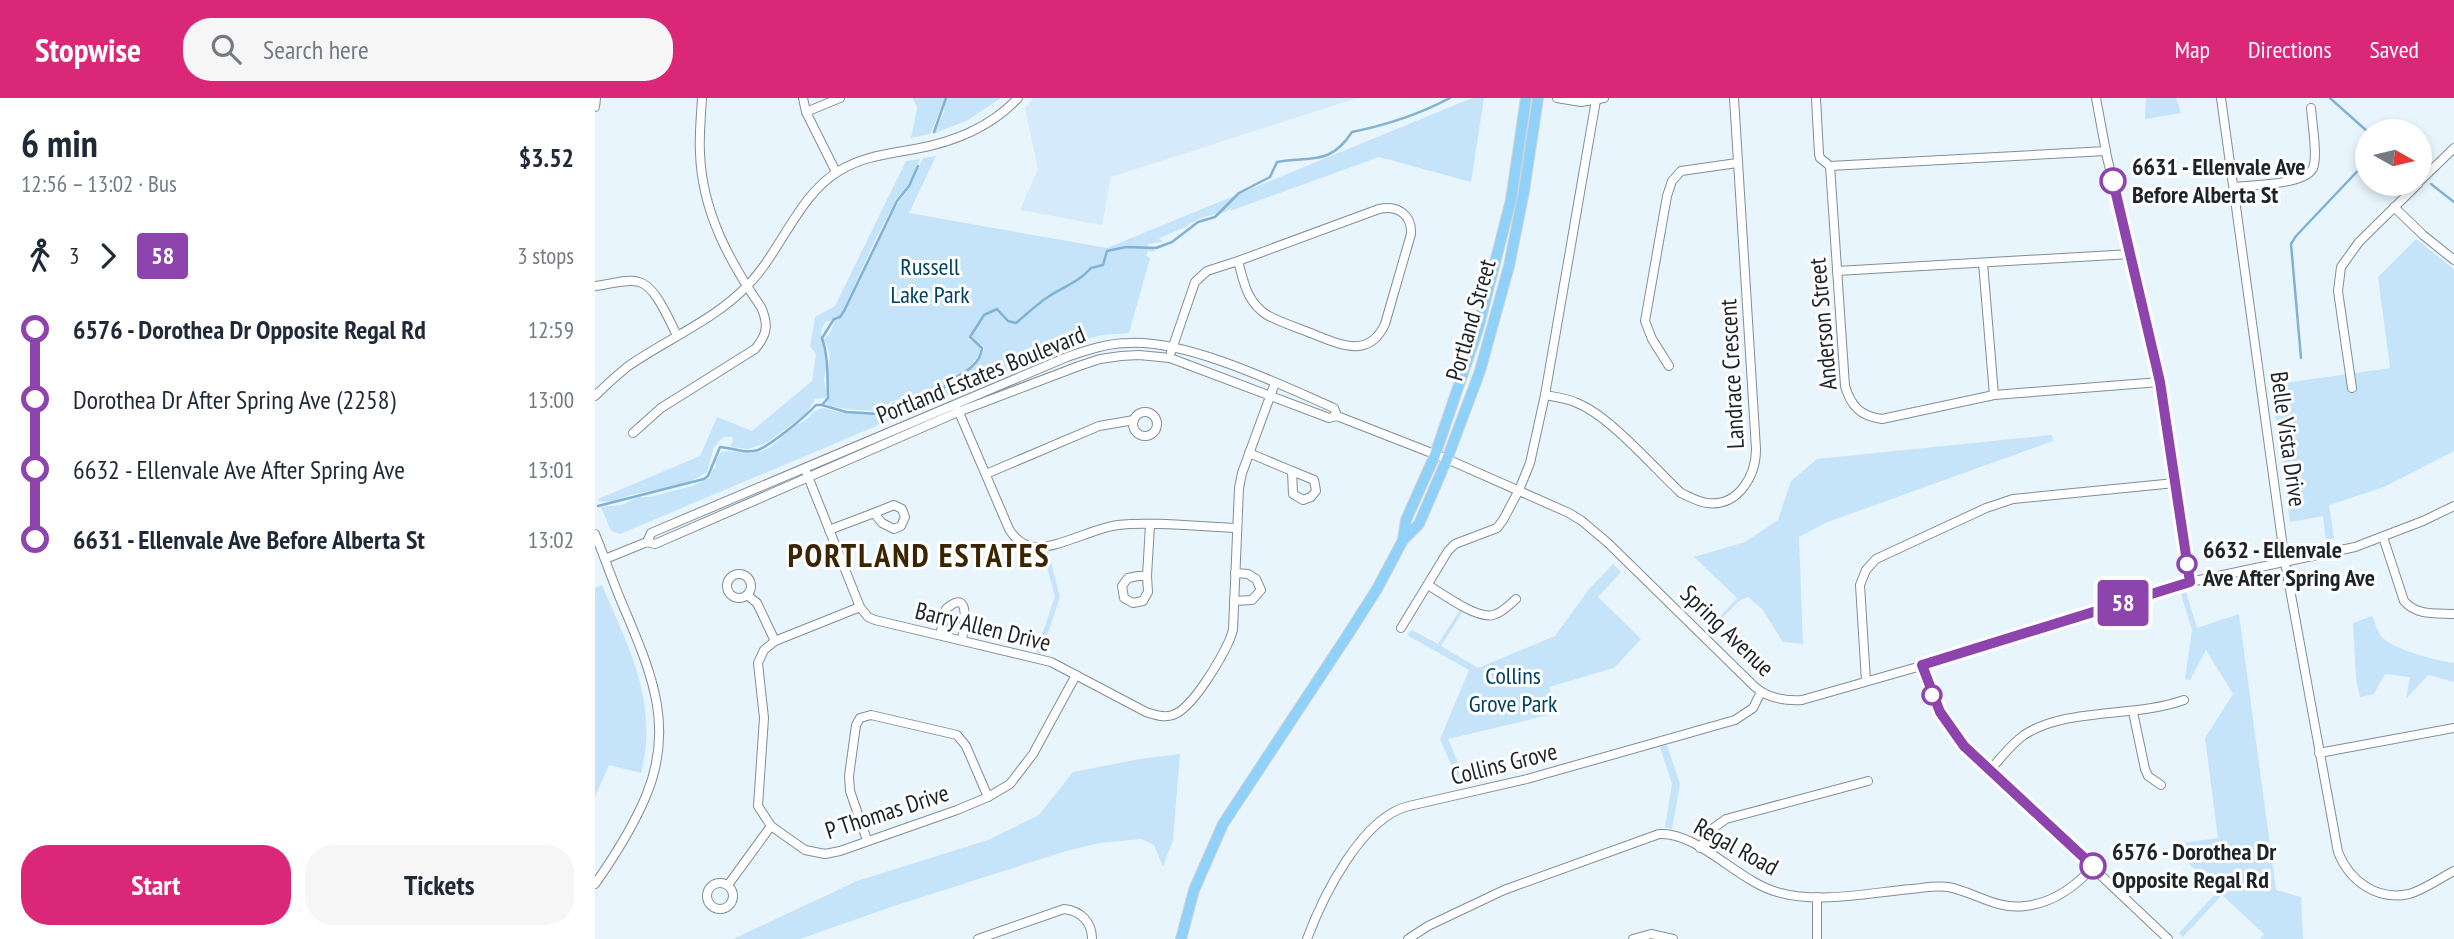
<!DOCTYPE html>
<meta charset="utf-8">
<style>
body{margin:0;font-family:"PT Sans Narrow",sans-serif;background:#f6f6f7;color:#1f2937;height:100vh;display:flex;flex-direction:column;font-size:26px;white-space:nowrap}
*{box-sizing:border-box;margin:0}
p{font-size:23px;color:#747a83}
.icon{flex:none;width:38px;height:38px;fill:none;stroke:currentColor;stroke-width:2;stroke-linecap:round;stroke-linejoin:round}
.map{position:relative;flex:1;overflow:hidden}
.details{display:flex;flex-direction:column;background:#fff;width:595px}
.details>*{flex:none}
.badge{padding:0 14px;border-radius:5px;font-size:24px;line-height:46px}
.needle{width:46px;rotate:98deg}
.tools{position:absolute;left:1760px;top:21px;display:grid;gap:14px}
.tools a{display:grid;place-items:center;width:77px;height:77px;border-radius:50%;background:#fff;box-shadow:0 4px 10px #0003;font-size:35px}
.map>.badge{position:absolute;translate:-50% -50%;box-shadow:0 0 0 4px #fff}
.legs{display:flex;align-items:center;gap:10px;height:77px;padding:0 21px;font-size:23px}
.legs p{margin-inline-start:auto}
.head{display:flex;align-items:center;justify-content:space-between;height:119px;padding:0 21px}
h1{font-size:38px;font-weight:700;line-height:52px}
.button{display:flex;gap:14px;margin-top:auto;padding:14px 21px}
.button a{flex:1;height:80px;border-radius:28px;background:#db2777;color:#fff;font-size:28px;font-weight:700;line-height:80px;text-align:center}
.button a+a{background:#f6f6f7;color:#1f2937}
ul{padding:0 21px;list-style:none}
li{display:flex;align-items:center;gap:24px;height:70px;font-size:26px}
li i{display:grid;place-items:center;width:10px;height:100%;margin:0 9px;background:currentColor}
li i::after{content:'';width:18px;height:18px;margin:-9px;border:5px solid;border-radius:50%;background:#fff}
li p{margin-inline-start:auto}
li:first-child i{background:linear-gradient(#0000 50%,currentColor 0)}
li:last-child i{background:linear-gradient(currentColor 50%,#0000 0)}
header{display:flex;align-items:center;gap:42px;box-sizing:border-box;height:98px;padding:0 35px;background:#db2777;color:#fff}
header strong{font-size:33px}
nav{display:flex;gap:38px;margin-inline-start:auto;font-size:24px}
.search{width:490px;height:63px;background:#f6f6f7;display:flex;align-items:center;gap:18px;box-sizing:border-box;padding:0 24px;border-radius:28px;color:#747a83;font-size:26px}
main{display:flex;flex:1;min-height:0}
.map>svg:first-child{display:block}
</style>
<header>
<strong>Stopwise</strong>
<div class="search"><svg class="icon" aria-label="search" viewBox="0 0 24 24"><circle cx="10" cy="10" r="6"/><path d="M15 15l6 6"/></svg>Search here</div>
<nav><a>Map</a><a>Directions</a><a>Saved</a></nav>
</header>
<main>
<section class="details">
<div class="head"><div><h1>6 min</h1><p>12:56 – 13:02 · Bus</p></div><b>$3.52</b></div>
<div class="legs"><svg class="icon" aria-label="walk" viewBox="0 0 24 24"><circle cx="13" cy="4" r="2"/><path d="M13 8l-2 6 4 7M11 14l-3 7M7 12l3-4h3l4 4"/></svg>3<svg class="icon" aria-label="forward" viewBox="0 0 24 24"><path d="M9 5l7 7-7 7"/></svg><b class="badge" style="background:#8e44ad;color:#fff">58</b><p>3 stops</p></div>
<ul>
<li><i style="color:#8e44ad"></i><b>6576 - Dorothea Dr Opposite Regal Rd</b><p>12:59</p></li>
<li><i style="color:#8e44ad"></i><span>Dorothea Dr After Spring Ave (2258)</span><p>13:00</p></li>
<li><i style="color:#8e44ad"></i><span>6632 - Ellenvale Ave After Spring Ave</span><p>13:01</p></li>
<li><i style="color:#8e44ad"></i><b>6631 - Ellenvale Ave Before Alberta St</b><p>13:02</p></li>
</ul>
<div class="button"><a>Start</a><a>Tickets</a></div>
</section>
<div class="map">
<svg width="1859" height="841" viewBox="0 0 1859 841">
<rect width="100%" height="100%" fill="#e9f5fd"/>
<path fill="#d5eafa" d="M438,0H762L516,79L507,127L425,112L443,71L430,11Z"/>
<g fill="#c5e4fa">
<path d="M318,0H406L373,22L338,36L350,13L347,8L335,36L316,40L322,10Z"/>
<path d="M877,0H889L876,84L784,59L635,113L636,110L630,114L605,120L590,129L564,140L568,144L552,146L554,149L572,147L560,151L559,154L553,153L551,158L555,160L534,235L507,237L476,246L25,436L16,433L6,409L27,407L43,399H55L97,388L115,380L117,372L121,369L120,364L126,354C139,351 156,359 172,351C182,346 188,336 196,330C204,322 196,329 206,325C214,321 217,312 228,310C231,310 235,312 238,313C254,317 270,314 286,317L300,308L346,296C351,292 351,286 357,283C371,275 384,268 389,252L388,248L377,240L378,233L373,241L385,249L386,255L369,275L352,282L345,293L297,303L291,307L286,314C267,311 249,313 231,306C236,298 233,293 232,284C232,268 240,257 228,242L235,235L240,222L245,220L250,213L268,171L299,111L314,90L328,60L341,58L314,115L512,150Z"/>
<path d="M1551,0H1581L1586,15L1550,21Z"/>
<path d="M325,61L314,86L302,100L280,142L246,217L243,219L240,218L236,223L230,224C221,239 230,247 232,261C233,269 229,276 229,283C230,289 232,294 231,300L220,301L211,316L171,345L153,351L136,349L135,347L138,344L137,339H128L119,349L112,374L93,385L36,397L18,404L4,403L3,401L105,358L122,319L157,333L217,283L221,256L215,248L220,219L240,208L311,63Z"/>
<path d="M1821,141L1859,171V353L1789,389L1734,407L1739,440L1731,442L1728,418L1695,424L1676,287L1795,270L1783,179Z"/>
<path d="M1457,337L1458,343L1230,425L1204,439L1208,546L1188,544L1167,511L1153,499L1144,503L1112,535L1111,534L1142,500L1099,459L1150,444L1183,422L1196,383L1222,361Z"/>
<path d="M453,453L465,499L446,556L441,554L460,499L448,454Z"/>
<path d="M1018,466L1026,474L1003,499L1046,541L1019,570L954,589L962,615L853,641L869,679L862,681L845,641L874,572L812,537L817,532L843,546L865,512L868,513L846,548L883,570L960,538L994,491Z"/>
<path d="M7,487C34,551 64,604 46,675L14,667L0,699V490Z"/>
<path d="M1591,494L1602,530L1644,516L1681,792L1706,799L1708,841H1665L1669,836L1627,797L1588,839L1584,835L1623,793L1574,747L1623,740L1610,640L1638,596L1611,552L1595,582L1590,581L1597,532L1586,496Z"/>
<path d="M1777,518C1780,524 1782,533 1786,538C1796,551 1843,563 1859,565V584L1833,577L1811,601L1815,579L1790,576L1779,596L1765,599L1761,581L1758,525Z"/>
<path d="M1072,647L1085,686L1077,731L1070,729L1077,686L1065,649Z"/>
<path d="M585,656L578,742L568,769L559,747L546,741L504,745L468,754L299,808L205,841H138L262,783L393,742L444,717L478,674L545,661Z"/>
</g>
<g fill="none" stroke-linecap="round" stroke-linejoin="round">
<g stroke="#81b2d3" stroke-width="2.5">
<path d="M1735,0L1773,34"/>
<path d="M339,34L351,0"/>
<path d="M1836,86L1859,104"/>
<path d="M1706,260L1696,146L1701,138L1773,62"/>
<path d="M227,307L233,300C232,279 234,260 227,240L239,221L245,219L249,213L302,103L314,88L323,68"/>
<path d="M3,408L109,381L113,378L125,349C137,350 151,356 163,352C176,347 211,318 221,307H227L251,314L285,316L298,306L345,295C349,291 351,284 356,282C369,275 386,266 387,250L375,239L389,217L402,211L413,223L421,225C432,216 442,206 453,199C468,189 484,184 496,170L508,167L512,153L531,149L561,150L577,144L603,124L620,119L644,95L675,79L682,64C716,58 735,68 757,34C792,27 823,17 855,0"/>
</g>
<defs>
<g id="minor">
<path d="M208,0L211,14L241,74"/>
<path d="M962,0L986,4L1009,0"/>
<path d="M1221,0L1224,56L1225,60L1235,68L1250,288C1256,308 1265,318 1287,321L1399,297L1565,284"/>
<path d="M1501,0L1512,59L1565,284L1595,484"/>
<path d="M1626,0L1690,464L1743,754C1754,782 1781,803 1814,796C1829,792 1845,780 1859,773"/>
<path d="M0,9L1,0"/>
<path d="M211,14L245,0"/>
<path d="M1235,68L1511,53"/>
<path d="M1825,83L1859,50"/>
<path d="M1639,89C1657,87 1710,87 1718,70C1723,59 1717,24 1716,10"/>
<path d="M1799,109L1828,137L1859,162"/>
<path d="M1388,165L1399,297"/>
<path d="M1242,173L1536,156"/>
<path d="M0,188C13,187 32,180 44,184C61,188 74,223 82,237"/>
<path d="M576,254L600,184L612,173L643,163C649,185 652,204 672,217C685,224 700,229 713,234C742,245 773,263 790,226L816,136C817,116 802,107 784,111L643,163"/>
<path d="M1074,268L1057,241L1050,223L1072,98L1077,83L1086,73L1142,65"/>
<path d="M1757,290L1743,193L1746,169L1764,144L1823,86"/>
<path d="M950,297C960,299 972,300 982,305C1015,318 1059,370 1086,395C1095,399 1103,404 1112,405C1143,409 1161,378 1161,351L1139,0"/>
<path d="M0,298C10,288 21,278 32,269C70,242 118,223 151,189C185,156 203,97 244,73C268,58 294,56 320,51C359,44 396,29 423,0"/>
<path d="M363,312L414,431C420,441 428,448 440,449C462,451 498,430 523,427C557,423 607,429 642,430"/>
<circle cx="550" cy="326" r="12"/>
<path d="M38,335L66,310L160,251C172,237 174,227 166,209C134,163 107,113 105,55C104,37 106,18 107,0"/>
<path d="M654,355L697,373"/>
<path d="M210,371L265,509L273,519L280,522L456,564L551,614C560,617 569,620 578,617C598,610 626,561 635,541L638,532L644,390L647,375L680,285"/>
<path d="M697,373L719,382L721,393L716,399L708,402L698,396Z"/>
<path d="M391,376L504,328L539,322"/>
<path d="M299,407L307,411L310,419L306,428L299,431L287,425L279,415Z"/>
<path d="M234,432L279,415"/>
<path d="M0,436C11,463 20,490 32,517C58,579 79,631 51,698C38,729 19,759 0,786"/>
<path d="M1788,439L1809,503C1822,518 1841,515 1859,516"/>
<path d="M52,444L56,435L472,259C492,252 513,245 534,245C593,242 684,286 739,310L742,318"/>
<path d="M10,461L52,444L60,446L363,314L484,268L505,261L526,258L544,257L575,260L734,320L742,318L852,361L974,415L987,423L1013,445L1160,589C1174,601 1190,603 1207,602L1319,570L1595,484L1760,449L1828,423L1859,408"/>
<circle cx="144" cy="488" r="12"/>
<path d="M543,478H552L553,494L548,503L538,505L529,500L527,488L533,480Z"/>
<path d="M552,478L555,427"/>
<path d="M833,487C848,496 881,521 898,517C907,515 914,507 921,501"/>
<path d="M152,497L162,505L180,543"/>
<path d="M639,503L657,502L666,492L661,481L653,476L640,475"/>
<path d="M265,509L180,543L169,552L163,565L169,620L163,708L176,728L210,752L230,756L245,753L362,712L393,699L415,686L438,656L481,577"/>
<path d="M806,530L853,453L860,446L902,430L908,422L924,392L935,365L950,297L1001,2"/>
<path d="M345,537L351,511C377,488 369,530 367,542"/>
<path d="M1327,567L1345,614L1369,648L1573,841"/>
<path d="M1271,583L1265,487L1271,472L1281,461L1391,410L1418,401L1580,385"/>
<path d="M1538,614L1550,671L1553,678L1566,687"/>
<path d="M1724,655L1859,630"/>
<path d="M1395,672C1406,660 1416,646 1429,637C1472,609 1539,620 1589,602"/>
<path d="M272,742L255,693L254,678L261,627L265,620L276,617L362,637L371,648L393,699"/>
<path d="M1105,750L1117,731L1131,721L1273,683"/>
<circle cx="125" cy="798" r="13"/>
<path d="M133,787L176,728"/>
<path d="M1222,799V841"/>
<path d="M383,841L469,811C486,813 497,824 497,841"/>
<path d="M712,841C728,798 767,719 814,708L932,681L1140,622L1158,610L1166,594"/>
<path d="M813,841L833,828L909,792L1064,736C1102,733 1144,784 1182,794C1224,806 1273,795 1316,791C1328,790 1341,787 1353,789C1380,794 1401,812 1430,808C1458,805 1480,789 1498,769"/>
<path d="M1038,841L1056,836L1078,841"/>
</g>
<g id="major">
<path d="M808,442L811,422L840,357L883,231L916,102L931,0"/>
<path d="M586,841L599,792L628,726L752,538L782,491L808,442L824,426L852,361L885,273L914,168L929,93L943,0"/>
</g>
</defs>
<use href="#minor" stroke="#818e98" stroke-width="10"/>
<use href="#major" stroke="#d2d3d4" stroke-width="12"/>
<use href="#minor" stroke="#fff" stroke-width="8"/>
<use href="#major" stroke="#8fd1f9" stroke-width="10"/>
</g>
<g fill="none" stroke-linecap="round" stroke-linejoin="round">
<defs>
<path id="line-1" d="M1498,768L1369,648L1345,614L1327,567L1595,484L1565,284L1518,83"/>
</defs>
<use href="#line-1" stroke="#fff" stroke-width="16"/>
<use href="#line-1" stroke="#8e44ad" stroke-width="10"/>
</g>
<g fill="#fff" stroke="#8e44ad" stroke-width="3.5">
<circle cx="1518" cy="83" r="12"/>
<circle cx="1592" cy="466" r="9"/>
<circle cx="1337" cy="597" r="9"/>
<circle cx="1498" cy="768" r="12"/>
</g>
<g text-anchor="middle" stroke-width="6" stroke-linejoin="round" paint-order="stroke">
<g font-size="24" font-weight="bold" fill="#1e2327" stroke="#fff" text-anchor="start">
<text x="1537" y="77">6631 - Ellenvale Ave<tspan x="1537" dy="28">Before Alberta St</tspan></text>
<text x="1608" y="460">6632 - Ellenvale<tspan x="1608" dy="28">Ave After Spring Ave</tspan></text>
<text x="1517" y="762">6576 - Dorothea Dr<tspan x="1517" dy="28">Opposite Regal Rd</tspan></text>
</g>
<g font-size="24" fill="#004161" stroke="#fff">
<text x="335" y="177">Russell<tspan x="335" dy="28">Lake Park</tspan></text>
<text x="918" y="586">Collins<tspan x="918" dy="28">Grove Park</tspan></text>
</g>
<g font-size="24" fill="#1e2327" stroke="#fff">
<text transform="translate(876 222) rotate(-74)" y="8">Portland Street</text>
<text transform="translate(1228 226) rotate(-95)" y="8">Anderson Street</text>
<text transform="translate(1137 276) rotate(-93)" y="8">Landrace Crescent</text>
<text transform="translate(386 277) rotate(-22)" y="8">Portland Estates Boulevard</text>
<text transform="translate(1693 341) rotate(82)" y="8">Belle Vista Drive</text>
<text transform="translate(388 529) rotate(14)" y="8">Barry Allen Drive</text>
<text transform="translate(1132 533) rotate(44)" y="8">Spring Avenue</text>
<text transform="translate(909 666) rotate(-14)" y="8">Collins Grove</text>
<text transform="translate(292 714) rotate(-18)" y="8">P Thomas Drive</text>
<text transform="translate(1141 749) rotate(29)" y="8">Regal Road</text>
</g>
<g font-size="32" font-weight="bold" letter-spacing="2" fill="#3a2500" stroke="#fff">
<text x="324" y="469">PORTLAND ESTATES</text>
</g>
</g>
</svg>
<div class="tools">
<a><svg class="needle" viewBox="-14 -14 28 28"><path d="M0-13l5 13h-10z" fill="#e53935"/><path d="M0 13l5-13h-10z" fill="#747a83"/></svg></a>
</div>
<b class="badge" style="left:1528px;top:505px;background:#8e44ad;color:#fff">58</b>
</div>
</main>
